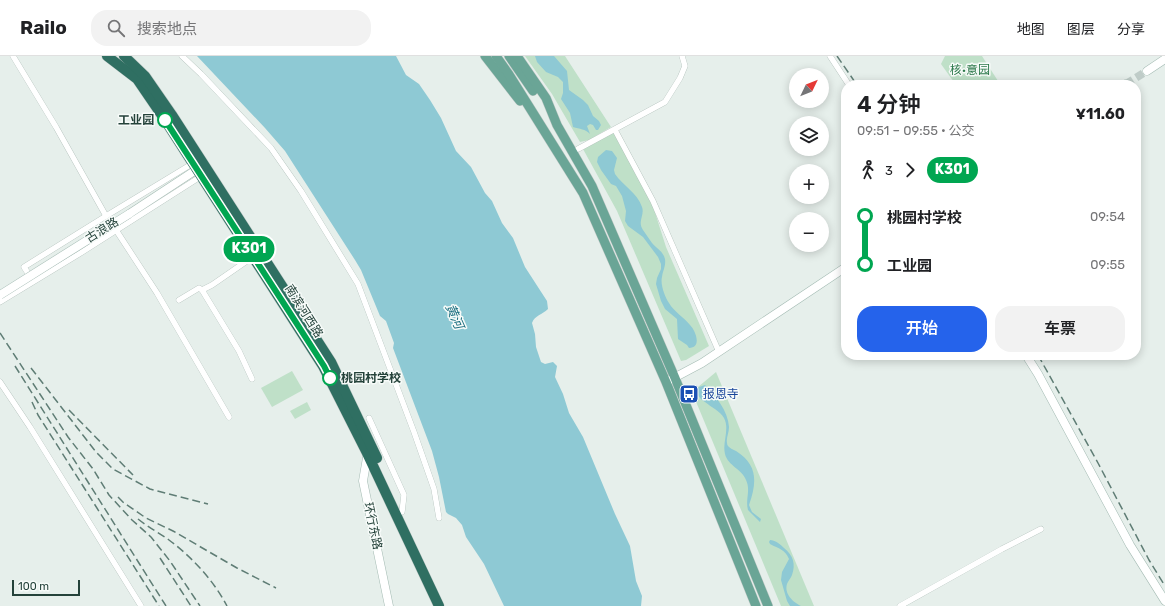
<!DOCTYPE html>
<html lang="zh">
<meta charset="utf-8">
<style>
body{margin:0;font-family:Rubik,"Noto Sans SC",sans-serif;background:#f2f2f2;color:#202124;height:100vh;display:flex;flex-direction:column;font-size:15px;white-space:nowrap}
*{box-sizing:border-box;margin:0}
p{font-size:13px;color:#757577}
.icon{flex:none;width:22px;height:22px;fill:none;stroke:currentColor;stroke-width:2;stroke-linecap:round;stroke-linejoin:round}
.map{position:relative;flex:1;overflow:hidden}
.drawer{position:absolute;left:841px;top:24px;width:300px;height:280px;display:flex;flex-direction:column;background:#fff;border-radius:16px;box-shadow:0 2px 10px #0003}
.drawer>*{flex:none}
.badge{padding:0 8px;border-radius:13px;font-size:14px;line-height:26px}
.needle{width:26px;rotate:47deg}
.fabs{position:absolute;left:789px;top:12px;display:grid;gap:8px}
.fabs a{display:grid;place-items:center;width:40px;height:40px;border-radius:50%;background:#fff;box-shadow:0 2px 10px #0003;font-size:20px}
.scale{position:absolute;left:12px;bottom:10px;width:68px;box-sizing:border-box;padding-left:4px;border:2px solid #24423a;border-top:0;font-size:11px;line-height:14px;white-space:nowrap;color:#24423a;-webkit-text-stroke:3px #f7fbf9;paint-order:stroke}
.map>.badge{position:absolute;translate:-50% -50%;box-shadow:0 0 0 2px #fff}
.legs{display:flex;align-items:center;gap:6px;height:44px;padding:0 16px;font-size:13px}
.legs p{margin-inline-start:auto}
.overview{display:flex;align-items:center;justify-content:space-between;height:68px;padding:0 16px}
h1{font-size:22px;font-weight:600;line-height:30px}
.primary-button{display:flex;gap:8px;margin-top:auto;padding:8px 16px}
.primary-button a{flex:1;height:46px;border-radius:16px;background:#2563eb;color:#fff;font-size:16px;font-weight:600;line-height:46px;text-align:center}
.primary-button a+a{background:#f2f2f2;color:#202124}
ul{padding:0 16px;list-style:none}
li{display:flex;align-items:center;gap:14px;height:48px;font-size:15px}
li i{display:grid;place-items:center;width:6px;height:100%;margin:0 5px;background:currentColor}
li i::after{content:'';width:10px;height:10px;margin:-5px;border:3px solid;border-radius:50%;background:#fff}
li p{margin-inline-start:auto}
li:first-child i{background:linear-gradient(#0000 50%,currentColor 0)}
li:last-child i{background:linear-gradient(currentColor 50%,#0000 0)}
header{display:flex;align-items:center;gap:24px;box-sizing:border-box;height:56px;padding:0 20px;background:#fff;border-bottom:1px solid #e0e0e0}
header strong{font-size:19px}
nav{display:flex;gap:22px;margin-inline-start:auto;font-size:14px}
.search{width:280px;height:36px;background:#f2f2f2;display:flex;align-items:center;gap:10px;box-sizing:border-box;padding:0 14px;border-radius:16px;color:#757577;font-size:15px}
.map>svg:first-child{display:block}
</style>
<header>
<strong>Railo</strong>
<div class="search"><svg class="icon" aria-label="search" viewBox="0 0 24 24"><circle cx="10" cy="10" r="6"/><path d="M15 15l6 6"/></svg>搜索地点</div>
<nav><a>地图</a><a>图层</a><a>分享</a></nav>
</header>
<div class="map">
<svg width="1165" height="550" viewBox="0 0 1165 550">
<rect width="100%" height="100%" fill="#e6efeb"/>
<g fill="#bfe0c8">
<path d="M525,0H565L611,71L589,84L580,86L552,38Z"/>
<path d="M945,0H982L998,25L991,29H956L941,8Z"/>
<path d="M613,76L652,147L666,191L709,290L686,304L681,305L617,155L583,93Z"/>
<path d="M292,315L303,334L272,351L261,332Z"/>
<path d="M716,316L814,550H781L692,336Z"/>
<path d="M307,346L311,354L295,363L290,355Z"/>
</g>
<g fill="#8ec9d4">
<path d="M197,0H396L406,19L419,28L430,44L441,62L456,95L471,111L485,137L492,145L502,167L513,182L525,211L547,245L548,253C542,259 535,259 532,267L535,278L536,291L541,306L545,308L553,306L557,310L555,321L563,338L569,357L583,381L615,458L630,490L636,525L642,540L641,550H504L484,508L466,481L462,469L456,462L448,458L446,456L439,421L432,395L393,292L394,287L386,265L380,260L361,214L355,204L285,95L265,72Z"/>
<path d="M535,0H554L567,15L569,34L583,44L588,49L593,60L599,65L601,69L598,74H596L593,69L590,68L587,70L590,78C585,73 580,73 573,71L570,57L561,43L563,37V26L558,21L546,16L537,6Z"/>
<path d="M606,94L612,95L617,102L614,114L615,118C623,130 637,136 642,151C645,159 637,165 643,174C646,178 649,183 652,187C656,192 663,195 665,203C666,210 663,214 662,221C660,228 665,241 669,247C674,256 684,261 690,269C696,275 702,292 689,292L687,289L678,283L677,263L665,253L661,245L656,228L657,222L661,213V208L658,201L643,181L628,170L625,165L626,155L622,140L616,130L611,128L601,114L597,106L598,101Z"/>
<path d="M705,329C716,340 728,355 729,371C729,377 726,382 727,387C727,391 732,393 736,395C758,409 757,426 749,449L752,456L761,463L760,466L748,454C745,444 751,434 746,424C742,413 728,410 725,398C722,386 730,373 724,362C720,355 711,351 705,346C701,344 699,340 696,337L699,331Z"/>
<path d="M770,484C775,484 780,488 784,492C793,499 796,508 792,519C791,522 788,525 787,528C784,538 793,546 801,550H790L787,545L781,524L782,516L789,503C785,493 779,493 770,488L769,486Z"/>
</g>
<g fill="none" stroke-linecap="round" stroke-linejoin="round">
<path stroke="#bfccc8" stroke-width="8" stroke-dasharray="8 4" stroke-linecap="butt" d="M1126,28L1147,15"/>
<defs>
<g id="street">
<path d="M13,0L56,71L106,160"/>
<path d="M182,0L201,18L271,92L301,135L358,228L414,376L434,433L439,462"/>
<path d="M830,0L849,29"/>
<path d="M615,74L653,145L719,296"/>
<path d="M578,93L665,46L680,22L685,10L682,0"/>
<path d="M116,174L157,237L229,361"/>
<path d="M31,222L24,211L106,160L195,106"/>
<path d="M179,244L199,232L202,234"/>
<path d="M0,246L79,198L203,119"/>
<path d="M252,323L239,295L202,234L212,229L254,200"/>
<path d="M0,326L30,371L141,550"/>
<path d="M369,362L404,439L402,456"/>
<path d="M900,550L1002,493L1041,473"/>
</g>
<g id="secondary">
<path d="M1147,15L1165,3"/>
<path d="M1125,29L1126,28"/>
<path d="M129,158L202,110"/>
<path d="M1026,299L1038,318L1130,489L1165,545"/>
<path d="M670,324L702,307L846,211"/>
<path d="M368,396L363,425L389,550"/>
</g>
<g id="primary">
<path d="M485,0L520,45"/>
<path d="M496,0L508,17L583,137L666,326L756,550"/>
<path d="M509,0L533,35"/>
<path d="M517,0L546,42L557,69L592,130L675,322L768,550"/>
</g>
<g id="highway">
<path d="M107,0L137,23L165,64L323,310L367,397L439,550"/>
<path d="M124,0L145,20L172,59L331,306L377,402"/>
</g>
</defs>
<use href="#street" stroke="#a8b8b2" stroke-width="6"/>
<use href="#secondary" stroke="#a4bbb3" stroke-width="9"/>
<use href="#primary" stroke="#c2cac8" stroke-width="10"/>
<use href="#highway" stroke="#c2cac8" stroke-width="11"/>
<use href="#street" stroke="#fff" stroke-width="5.5"/>
<use href="#secondary" stroke="#fff" stroke-width="8"/>
<use href="#primary" stroke="#6aa596" stroke-width="9"/>
<use href="#highway" stroke="#2f6f62" stroke-width="10"/>
<g stroke="#5f7d75" stroke-width="1.5" stroke-dasharray="8 4" stroke-linecap="butt">
<path d="M837,0L857,29"/>
<path d="M0,277L68,381L93,413L109,439L132,464L151,481L170,505L200,550"/>
<path d="M1038,299L1098,407L1149,504L1165,530"/>
<path d="M15,310L166,550"/>
<path d="M31,312L96,396L113,413L150,433L208,448"/>
<path d="M32,346L38,359L159,550"/>
<path d="M69,354L133,419"/>
<path d="M118,441L124,447L146,462L173,475L237,512L276,532"/>
<path d="M138,463C148,471 159,477 169,484C192,501 214,525 227,550"/>
<path d="M160,502L191,550"/>
</g>
<defs>
<path id="secondary-bridge" d="M0,239L129,158"/>
</defs>
<use href="#secondary-bridge" stroke="#a4bbb3" stroke-width="9" stroke-linecap="butt"/>
<use href="#secondary-bridge" stroke="#fff" stroke-width="8"/>
</g>
<g fill="none" stroke-linecap="round" stroke-linejoin="round">
<defs>
<path id="line-1" d="M165,64L288,254L324,310L330,322"/>
</defs>
<use href="#line-1" stroke="#fff" stroke-width="9"/>
<use href="#line-1" stroke="#00a651" stroke-width="6"/>
</g>
<defs>
<symbol id="bus-square" viewBox="-11 -11 22 22"><rect x="-9" y="-9" width="18" height="18" rx="4" fill="#1a4fb4" stroke="#f7fbf9"/><path d="M-5-6H5V4H4V6H2V4H-2V6H-4V4H-5ZM-3.5-4V0h7V-4ZM-3.5 1.2v1.5H-2V1.2ZM2 1.2v1.5H3.5V1.2Z" fill="#fff"/></symbol>
</defs>
<g fill-rule="evenodd">
<use href="#bus-square" x="678" y="327" width="22" height="22"/>
</g>
<g fill="#fff" stroke="#00a651" stroke-width="2">
<circle cx="165" cy="64" r="7"/>
<circle cx="330" cy="322" r="7"/>
</g>
<g text-anchor="middle" stroke-width="3" stroke-linejoin="round" paint-order="stroke">
<g font-size="12" fill="#2d7a4b" stroke="#f7fbf9">
<text x="970" y="18">核·意园</text>
</g>
<g font-size="12" font-weight="bold" fill="#24423a" stroke="#f7fbf9" text-anchor="end">
<text x="154" y="68">工业园</text>
<text x="341" y="326" text-anchor="start">桃园村学校</text>
</g>
<g font-size="12" fill="#24423a" stroke="#f7fbf9">
<text transform="translate(102 174) rotate(-32)" y="4">古浪路</text>
<text transform="translate(304 255) rotate(58)" y="4">南滨河西路</text>
<text transform="translate(373 470) rotate(78)" y="4">环行东路</text>
</g>
<g font-size="12" fill="#164399" stroke="#f7fbf9" text-anchor="start">
<text x="703" y="342">报恩寺</text>
</g>
<g font-size="13" font-style="italic" fill="#1c6f80" stroke="#f7fbf9">
<text transform="translate(455 260) rotate(66)" y="5">黄河</text>
</g>
</g>
</svg>
<div class="fabs">
<a><svg class="needle" viewBox="-14 -14 28 28"><path d="M0-13l5 13h-10z" fill="#e53935"/><path d="M0 13l5-13h-10z" fill="#757577"/></svg></a>
<a><svg class="icon" aria-label="layers" viewBox="0 0 24 24"><path d="M12 4l9 5-9 5-9-5zM3 14l9 5 9-5"/></svg></a>
<a>+</a>
<a>−</a>
</div>
<div class="scale">100 m</div>
<b class="badge" style="left:249px;top:193px;background:#00a651;color:#fff">K301</b>
<section class="drawer">
<div class="overview"><div><h1>4 分钟</h1><p>09:51 – 09:55 · 公交</p></div><b>¥11.60</b></div>
<div class="legs"><svg class="icon" aria-label="walk" viewBox="0 0 24 24"><circle cx="13" cy="4" r="2"/><path d="M13 8l-2 6 4 7M11 14l-3 7M7 12l3-4h3l4 4"/></svg>3<svg class="icon" aria-label="forward" viewBox="0 0 24 24"><path d="M9 5l7 7-7 7"/></svg><b class="badge" style="background:#00a651;color:#fff">K301</b></div>
<ul>
<li><i style="color:#00a651"></i><b>桃园村学校</b><p>09:54</p></li>
<li><i style="color:#00a651"></i><b>工业园</b><p>09:55</p></li>
</ul>
<div class="primary-button"><a>开始</a><a>车票</a></div>
</section>
</div>
